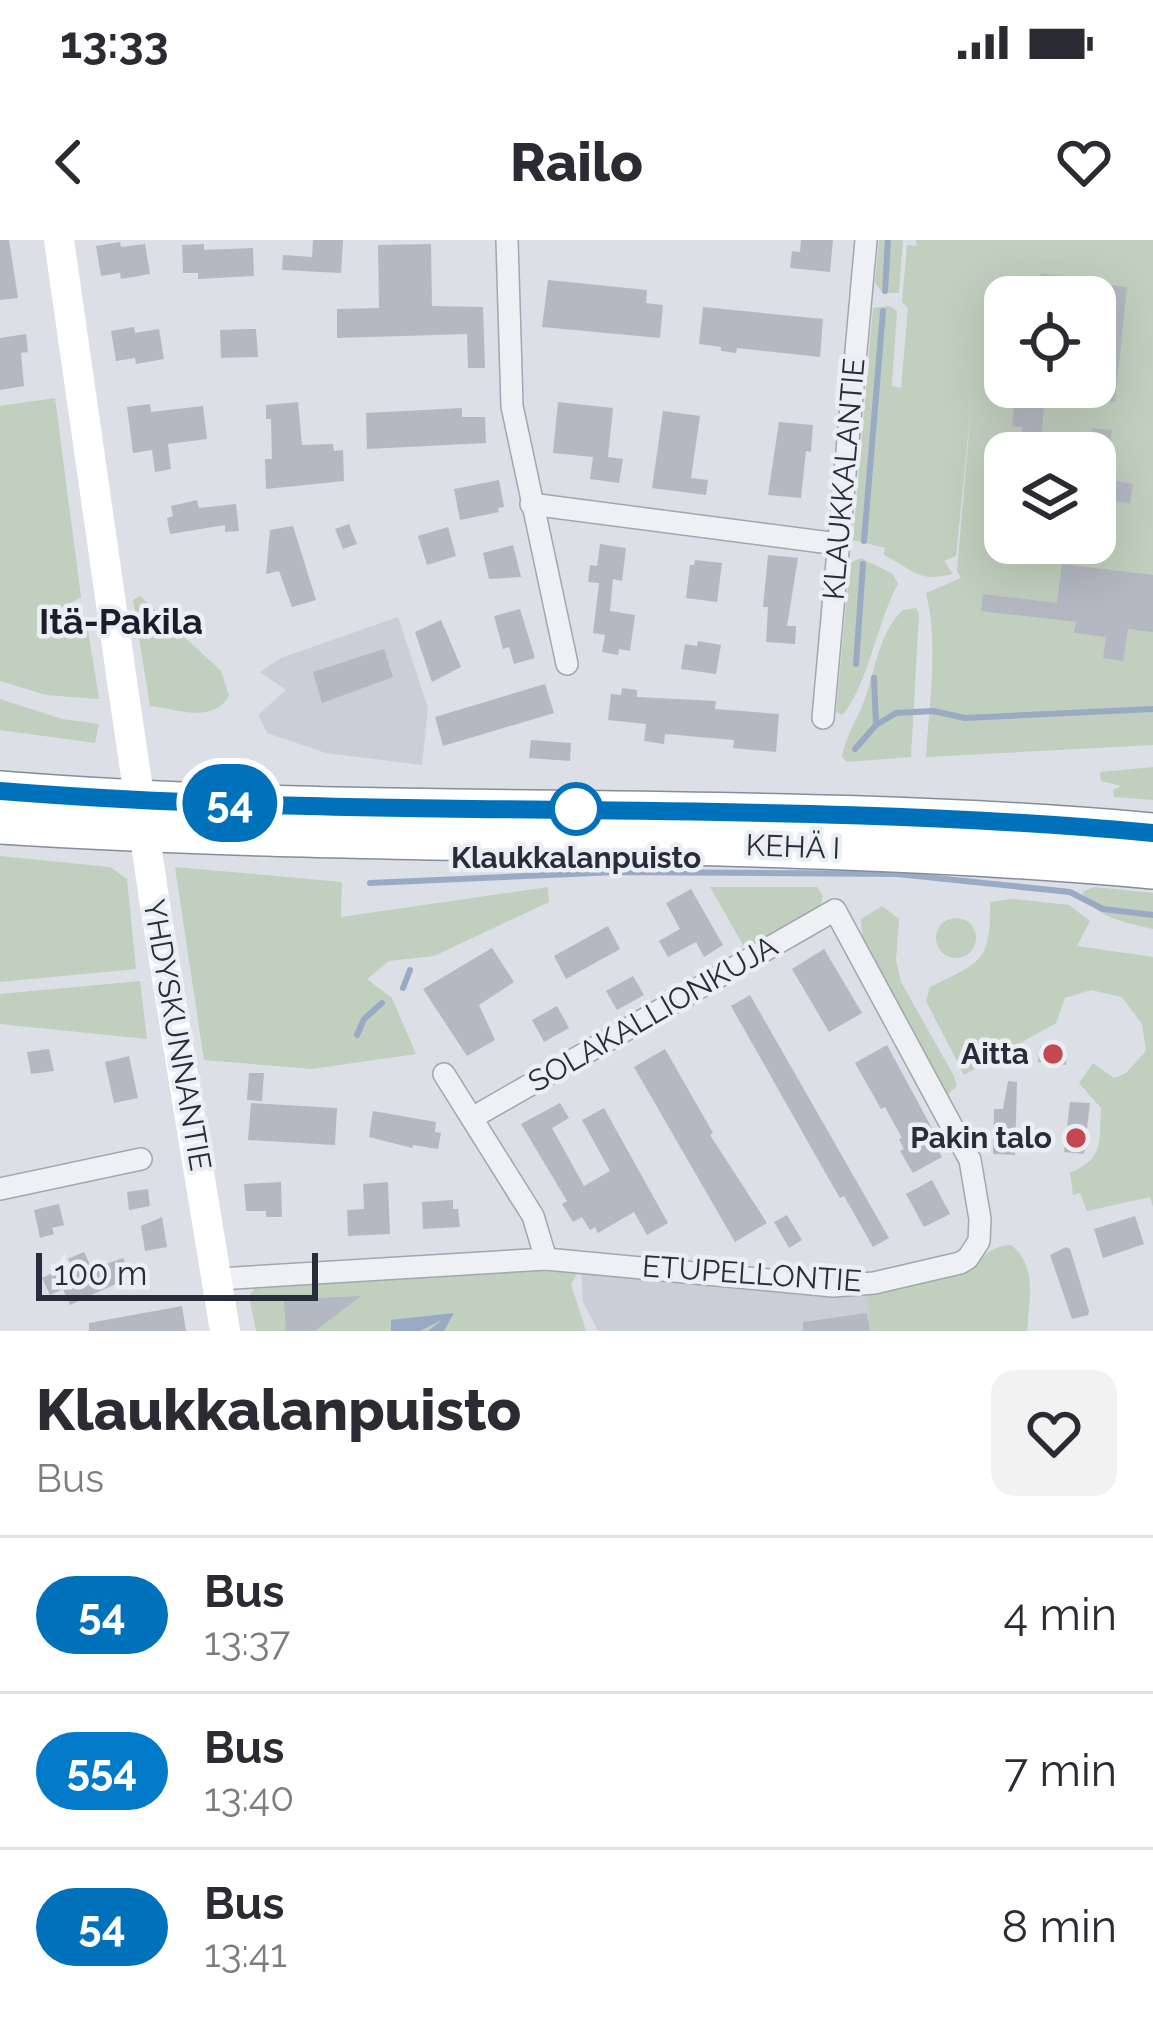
<!DOCTYPE html>
<meta charset="utf-8">
<style>
body{margin:0;font-family:Raleway,sans-serif;background:#f2f2f3;color:#2b2b33;height:100vh;display:flex;flex-direction:column;font-size:45px;white-space:nowrap}
*{box-sizing:border-box;margin:0}
p{font-size:39px;color:#7c7c81}
.icon{flex:none;width:66px;height:66px;fill:none;stroke:currentColor;stroke-width:2;stroke-linecap:round;stroke-linejoin:round}
.map{position:relative;height:1091px;overflow:hidden}
.side{display:flex;flex-direction:column;background:#fff;flex:1}
.side>*{flex:none}
.badge{padding:0 24px;border-radius:39px;font-size:42px;line-height:78px}
.fabs{position:absolute;left:984px;top:36px;display:grid;gap:24px}
.fabs a{display:grid;place-items:center;width:132px;height:132px;border-radius:24px;background:#fff;box-shadow:0 12px 48px #0002;font-size:60px}
.scale{position:absolute;left:36px;bottom:30px;width:282px;box-sizing:border-box;padding-left:12px;border:6px solid #272d3b;border-top:0;font-size:33px;line-height:42px;white-space:nowrap;color:#272d3b;-webkit-text-stroke:9px #ebeef3;paint-order:stroke}
.map>.badge{position:absolute;translate:-50% -50%;box-shadow:0 0 0 6px #fff}
.round{display:grid;place-items:center;flex:none;width:126px;height:126px;border-radius:24px;background:#f2f2f3}
.overview{display:flex;align-items:center;justify-content:space-between;height:204px;padding:0 36px}
h1{font-size:57px;font-weight:800;line-height:90px}
ul{padding:0;list-style:none}
li{display:flex;align-items:center;gap:36px;height:156px;padding:0 36px;border-top:3px solid #e1e1e2}
li div{flex:1}
li b{display:block;font-size:45px}
li em{font-style:normal}
li .badge{min-width:132px;font-weight:700;text-align:center}
.status{display:flex;justify-content:space-between;align-items:center;height:84px;padding:0 60px;background:#fff;direction:ltr}
.status svg{height:33px;fill:currentColor}
header{display:flex;justify-content:space-between;align-items:center;height:156px;padding:0 36px;background:#fff;font-size:54px;font-weight:800}
.map>svg:first-child{display:block}
</style>
<div class="status"><b>13:33</b><svg viewBox="0 0 49 12"><path d="M0 12V9h3v3zM5 12V6h3v6zM10 12V3h3v9zM15 12V0h3v12zM26 1h20v11H26zM47 4h2v5h-2z"/></svg></div>
<header><svg class="icon" aria-label="back" viewBox="0 0 24 24"><path d="M15 5l-7 7 7 7"/></svg>Railo<svg class="icon" aria-label="heart" viewBox="0 0 24 24"><path d="M12 20l-8-8c-3-5 5-10 8-4 3-6 11-1 8 4z"/></svg></header>
<div class="map">
<svg width="1153" height="1091" viewBox="0 0 1153 1091">
<rect width="100%" height="100%" fill="#dcdfe5"/>
<g fill="#caced7">
<path d="M398,377L428,468L422,525L326,513L267,493L258,475L286,450L260,432L281,418Z"/>
<path d="M581,1030L825,1057L867,1052L895,1091H598L583,1062Z"/>
</g>
<g fill="#c1cfbe" fill-rule="evenodd">
<path d="M879,0H903L899,53H883L875,43Z"/>
<path d="M916,0H1153V505L926,517C929,464 939,405 926,353L961,338L957,331L972,156L956,316L944,321L953,334C918,343 914,330 884,315L885,308L853,300L873,68L890,66L897,71L892,146L901,148L908,68L902,62L907,5L917,6ZM1005,57H1095V147H1005ZM1005,213H1095V303H1005Z"/>
<path d="M55,158L81,357L55,372L35,397L68,383L87,384L99,459L46,455L0,441V166Z"/>
<path d="M861,318L893,334L898,344C878,379 866,451 842,475L836,472L850,323Z"/>
<path d="M140,356L221,431L229,456C212,484 178,469 150,466L133,360Z"/>
<path d="M916,368L919,374L911,517L847,522L842,517C845,496 857,481 864,461C875,431 879,392 903,370Z"/>
<path d="M0,459L62,479L99,484L95,503L0,490Z"/>
<path d="M1153,527V560L1114,557L1113,550L1121,546L1101,541L1100,532Z"/>
<path d="M0,616L110,627L127,639L136,729L0,742Z"/>
<path d="M175,627L342,642L341,677L548,647L549,662L434,716L389,721L367,739L392,758L416,814L312,829L204,820Z"/>
<path d="M710,647H817L823,656L820,668L746,710Z"/>
<path d="M1095,647L1153,653V689C1127,683 1095,678 1082,652Z"/>
<path d="M1013,659L1069,665L1090,681L1077,706L1153,717V967L1150,957L1087,971L1080,953L1073,955L1070,933C1105,918 1099,902 1101,868L1079,843L1093,823L1114,838L1126,833L1146,811L1142,784L1122,757L1091,750L1065,758L1056,783L964,835L926,761L930,747C981,722 991,722 990,662Z"/>
<path d="M882,666L899,679L896,720L901,742L954,836L957,846L946,856L863,705L861,679Z"/>
<circle cx="956" cy="698" r="20"/>
<path d="M140,741L147,799L0,784V754Z"/>
<path d="M1011,1005C1038,1027 1029,1060 1027,1091H870L867,1052C899,1047 932,1044 962,1031C981,1023 988,1005 1011,1005Z"/>
<path d="M518,1029L578,1032L571,1044L586,1091H256L249,1056L256,1047Z"/>
</g>
<path fill="#99abc4" d="M454,1073L444,1091H428L442,1080L420,1091H391V1080Z"/>
<g fill="none" stroke-linecap="round" stroke-linejoin="round">
<g stroke="#99abc4" stroke-width="6">
<path d="M885,51L888,0"/>
<path d="M864,301L883,71"/>
<path d="M856,424L863,324"/>
<path d="M874,438L876,485"/>
<path d="M855,509L876,485L896,473L933,471L965,478L1153,469"/>
<path d="M370,643L617,632L897,634L1070,652L1103,669L1153,675"/>
<path d="M403,748L410,730"/>
<path d="M357,795L364,779L382,763"/>
</g>
</g>
<g fill="#b4b8c2">
<path d="M0,0H9L18,58L0,60Z"/>
<path d="M313,0H343L341,33L282,30L283,15L312,17Z"/>
<path d="M801,0H833L830,32L790,28L792,11L800,12Z"/>
<path d="M120,2L121,7L145,4L150,34L121,39L120,33L101,36L96,6Z"/>
<path d="M204,4V10L253,8L254,36L198,39V33H183L182,5Z"/>
<path d="M431,4L432,66L483,67L485,128H468L467,94L337,98V69L379,68L378,5Z"/>
<path d="M1041,34L1061,36L1059,53L1039,51Z"/>
<path d="M548,40L647,50L646,63L663,65L660,98L542,87Z"/>
<path d="M1110,45L1127,47L1115,162L1095,160L1101,104H1105Z"/>
<path d="M703,67L823,79L820,117L737,108L736,113L721,111V107L699,104Z"/>
<path d="M134,87L135,93L159,89L164,119L136,124L135,118L116,121L111,91Z"/>
<path d="M248,89H256L258,117L221,118L220,90Z"/>
<path d="M26,94L28,112L21,113L24,146L0,150V98Z"/>
<path d="M1028,147H1046L1041,199L1021,197L1022,187L1012,186L1015,157L1027,158Z"/>
<path d="M298,162L302,205L333,204L334,211L343,210L344,241L266,249L265,219H272L271,179H266V165Z"/>
<path d="M558,162L613,168L608,217L623,219L619,243L590,239L593,217L553,213Z"/>
<path d="M150,164L151,172L203,166L207,199L168,204L171,229L155,232L152,210L133,213L127,167Z"/>
<path d="M462,168V177H485L486,203L367,209L366,173Z"/>
<path d="M663,171L700,176L691,238L708,240L706,255L652,248Z"/>
<path d="M779,182L813,185L811,212L806,211L801,258L768,255Z"/>
<path d="M1092,188L1112,190L1110,207L1090,205Z"/>
<path d="M499,240L504,267L498,268L499,272L460,280L454,249Z"/>
<path d="M1116,241L1133,244L1130,263L1113,261Z"/>
<path d="M197,260L199,268L236,264L239,291L225,292V285L170,294L167,278L173,276L171,266Z"/>
<path d="M349,284L357,304L343,309L335,289Z"/>
<path d="M293,286L316,360L292,367L279,331L266,334L270,290Z"/>
<path d="M448,287L456,316L427,325L418,296Z"/>
<path d="M600,304L626,308L622,341L613,339L610,371L635,375L630,411L619,409L618,415L602,412L605,395L593,393L599,343L588,342L590,325L597,326Z"/>
<path d="M1010,304L1028,306L1026,323L1008,321Z"/>
<path d="M513,305L521,337L489,339L483,313Z"/>
<path d="M768,315L798,318L787,386H796L795,404L766,402L768,367H763Z"/>
<path d="M695,320L722,323L717,362L686,358L690,325H694Z"/>
<path d="M1062,324L1153,335V392L1128,389L1123,421L1103,418L1106,397L1074,393L1076,382L981,371L983,354L1057,363Z"/>
<path d="M520,369L535,418L514,424L509,407L503,409L494,376Z"/>
<path d="M441,380L461,427L432,442L415,392Z"/>
<path d="M698,401L721,405L716,434L681,429L685,404L697,406Z"/>
<path d="M384,409L393,437L322,463L313,432Z"/>
<path d="M545,444L554,473L443,506L435,477Z"/>
<path d="M622,448L637,450V457L716,461L715,469L779,474L776,512L733,508L734,500L665,494L664,504L644,501L646,484L608,480L611,454L621,455Z"/>
<path d="M531,500L571,503L570,521L529,518Z"/>
<path d="M691,649L723,705L704,717L696,702L668,717L659,701L680,689L666,663Z"/>
<path d="M608,686L620,709L566,739L554,716Z"/>
<path d="M492,708L514,742L479,765L495,800L467,816L423,749Z"/>
<path d="M824,709L862,773L829,792L792,729Z"/>
<path d="M633,736L644,755L617,770L606,751Z"/>
<path d="M750,755L889,998L873,1007L844,956L840,958L830,941L731,766Z"/>
<path d="M557,766L569,788L544,802L532,780Z"/>
<path d="M887,805L940,903L935,905L942,917L913,933L900,911L904,909L899,899L902,898L885,867L881,869L855,823Z"/>
<path d="M1040,806L1067,809L1066,825L1038,822Z"/>
<path d="M49,809L54,831L31,834L27,812Z"/>
<path d="M665,809L713,893L710,895L767,983L735,1002L634,827Z"/>
<path d="M129,816L138,858L114,863L105,822Z"/>
<path d="M249,833H264L262,861L247,860Z"/>
<path d="M1008,841L1017,842L1015,915L993,914L994,869H1003Z"/>
<path d="M1070,862L1090,863L1084,914L1064,912Z"/>
<path d="M251,863L337,868L335,905L248,900Z"/>
<path d="M560,863L569,878L552,888L584,946L610,931L582,880L604,868L668,983L647,995L634,972L598,993L595,987L590,990L582,977L573,982L562,964L567,961L521,884Z"/>
<path d="M373,871L436,882L435,892L441,893L438,909L413,905L412,908L369,897Z"/>
<path d="M932,940L950,974L924,987L906,954Z"/>
<path d="M281,942L282,977H266V971H246L244,944Z"/>
<path d="M388,942L390,994L348,996L347,970L364,969L363,944Z"/>
<path d="M148,949L150,966L129,970L127,952Z"/>
<path d="M453,960V969H458L460,987L423,989L422,962Z"/>
<path d="M59,964L64,985L52,988L54,994L40,998L34,970Z"/>
<path d="M787,975L802,1000L789,1008L774,982Z"/>
<path d="M1135,976L1144,1004L1103,1018L1094,989Z"/>
<path d="M162,977L167,1007L145,1011L141,986Z"/>
<path d="M1066,1007L1070,1009L1089,1071L1088,1075L1072,1079L1050,1015Z"/>
<path d="M84,1012L92,1029L123,1018L131,1037L70,1065L63,1049L50,1055L42,1038L71,1024L68,1019Z"/>
<path d="M361,1056L315,1091H286L284,1060Z"/>
<path d="M182,1066L186,1091H89V1083Z"/>
<path d="M867,1073L870,1091H803V1082Z"/>
</g>
<g fill="none" stroke-linecap="round" stroke-linejoin="round">
<defs>
<g id="street">
<path d="M507,0L512,166L567,424"/>
<path d="M531,264L838,304"/>
<path d="M823,478L866,0"/>
<path d="M444,834L533,976L546,1019"/>
<path d="M0,949L141,919"/>
<path d="M218,1039L546,1019L833,1046L874,1043L960,1023L968,1018L979,1001L980,979L970,920L835,670L472,878"/>
</g>
<g id="highway">
<path d="M0,551C384,582 769,558 1153,593"/>
<path d="M0,584C384,609 769,594 1153,629"/>
</g>
</defs>
<use href="#street" stroke="#a2a6af" stroke-width="24"/>
<use href="#highway" stroke="#858c9b" stroke-width="42"/>
<use href="#street" stroke="#eff0f4" stroke-width="21"/>
<g stroke="#fff" stroke-width="30">
<path d="M59,0L122,441"/>
<path d="M155,665L225,1091"/>
</g>
<use href="#highway" stroke="#fff" stroke-width="39"/>
<path stroke="#fff" stroke-width="30" d="M122,441L155,665"/>
</g>
<g fill="none" stroke-linecap="round" stroke-linejoin="round">
<defs>
<path id="line" d="M0,551C384,582 770,557 1153,593"/>
</defs>
<use href="#line" stroke="#fff" stroke-width="27"/>
<use href="#line" stroke="#0072bc" stroke-width="18"/>
</g>
<circle fill="#fff" stroke="#0072bc" stroke-width="6" cx="576" cy="569" r="24"/>
<g fill="#c54751" stroke="#ebeef3" stroke-width="4.5">
<circle cx="1053" cy="814" r="12"/>
<circle cx="1076" cy="898" r="12"/>
</g>
<g text-anchor="middle" stroke-width="9" stroke-linejoin="round" paint-order="stroke">
<g font-size="30" fill="#272d3b" stroke="#ebeef3">
<text transform="translate(844 239) rotate(-85)" y="10">KLAUKKALANTIE</text>
<text transform="translate(793 607) rotate(2)" y="10">KEHÄ I</text>
<text transform="translate(653 774) rotate(-30)" y="10">SOLAKALLIONKUJA</text>
<text transform="translate(177 795) rotate(80)" y="10">YHDYSKUNNANTIE</text>
<text transform="translate(752 1034) rotate(4)" y="10">ETUPELLONTIE</text>
</g>
<g font-size="30" font-weight="bold" fill="#272d3b" stroke="#ebeef3">
<text x="576" y="628">Klaukkalanpuisto</text>
</g>
<g font-size="30" font-weight="bold" fill="#272d3b" stroke="#ebeef3" text-anchor="end">
<text x="1029" y="824">Aitta</text>
<text x="1052" y="908">Pakin talo</text>
</g>
<g font-size="36" font-weight="bold" fill="#191e2b" stroke="#ebeef3">
<text x="121" y="394">Itä-Pakila</text>
</g>
</g>
</svg>
<div class="fabs">
<a><svg class="icon" aria-label="locate" viewBox="0 0 24 24"><circle cx="12" cy="12" r="6"/><path d="M12 2v4M12 18v4M2 12h4M18 12h4"/></svg></a>
<a><svg class="icon" aria-label="layers" viewBox="0 0 24 24"><path d="M12 4l9 5-9 5-9-5zM3 14l9 5 9-5"/></svg></a>
</div>
<div class="scale">100 m</div>
<b class="badge" style="left:230px;top:563px;background:#0072bc;color:#fff">54</b>
</div>
<section class="side">
<div class="overview"><div><h1>Klaukkalanpuisto</h1><p>Bus</p></div><a class="round"><svg class="icon" aria-label="heart" viewBox="0 0 24 24"><path d="M12 20l-8-8c-3-5 5-10 8-4 3-6 11-1 8 4z"/></svg></a></div>
<ul>
<li><span class="badge" style="background:#0072bc;color:#fff">54</span><div><b>Bus</b><p>13:37</p></div><em>4 min</em></li>
<li><span class="badge" style="background:#007ac9;color:#fff">554</span><div><b>Bus</b><p>13:40</p></div><em>7 min</em></li>
<li><span class="badge" style="background:#0072bc;color:#fff">54</span><div><b>Bus</b><p>13:41</p></div><em>8 min</em></li>
</ul>
</section>
